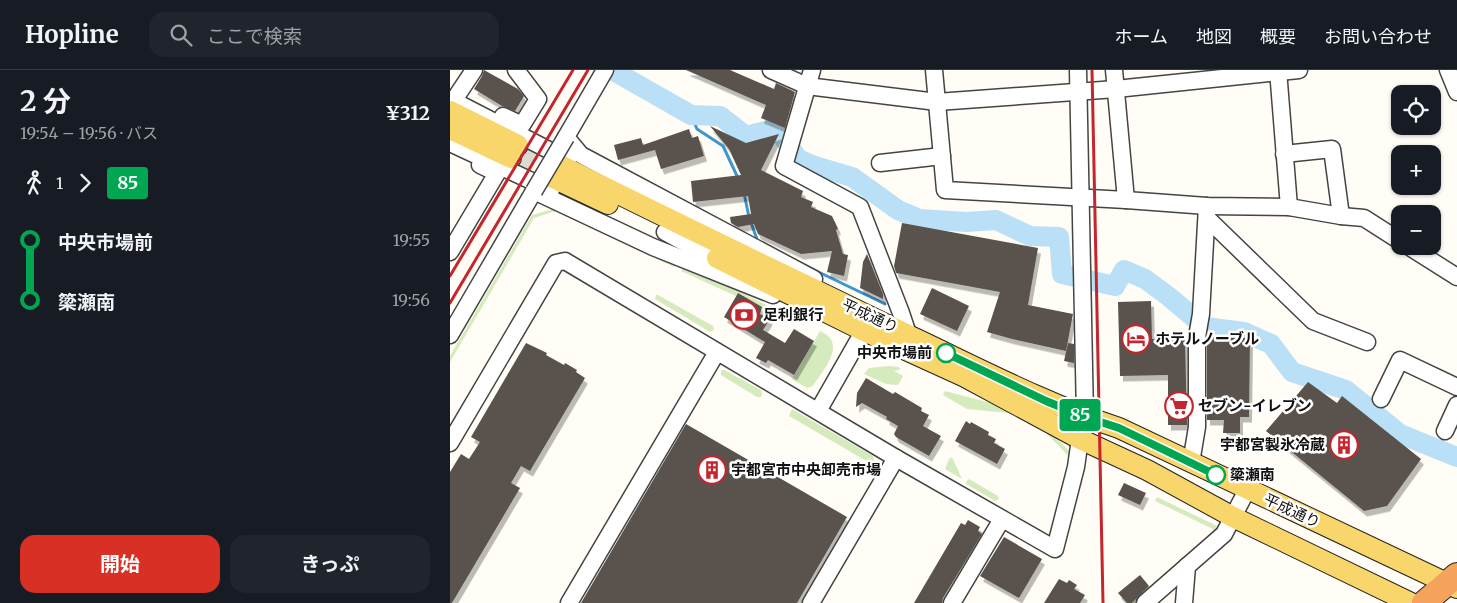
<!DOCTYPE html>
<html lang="ja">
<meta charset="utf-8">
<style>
body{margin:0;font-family:Merriweather,"Noto Sans JP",serif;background:#20242c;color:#f1f3f6;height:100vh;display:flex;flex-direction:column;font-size:19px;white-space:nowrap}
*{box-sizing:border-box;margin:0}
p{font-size:16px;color:#9ea1a6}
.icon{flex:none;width:28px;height:28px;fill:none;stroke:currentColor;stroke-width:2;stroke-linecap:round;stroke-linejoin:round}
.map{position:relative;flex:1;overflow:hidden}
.drawer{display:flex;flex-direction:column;background:#171b24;width:450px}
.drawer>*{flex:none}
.badge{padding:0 10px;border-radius:4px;font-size:18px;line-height:32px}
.controls{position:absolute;left:941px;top:15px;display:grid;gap:10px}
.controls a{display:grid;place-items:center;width:50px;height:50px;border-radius:10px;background:#171b24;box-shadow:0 1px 4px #0004;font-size:25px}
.map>.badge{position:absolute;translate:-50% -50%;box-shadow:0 0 0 2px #fff}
.legs{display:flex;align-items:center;gap:8px;height:55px;padding:0 20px;font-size:16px}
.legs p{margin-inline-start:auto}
.headline{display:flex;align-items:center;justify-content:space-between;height:85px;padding:0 20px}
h1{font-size:28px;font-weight:700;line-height:38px}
.primary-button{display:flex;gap:10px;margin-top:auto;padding:10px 20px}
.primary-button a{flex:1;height:58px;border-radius:15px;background:#d93025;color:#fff;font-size:20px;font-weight:700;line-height:58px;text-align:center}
.primary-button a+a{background:#20242c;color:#f1f3f6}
ul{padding:0 20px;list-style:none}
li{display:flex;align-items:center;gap:18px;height:60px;font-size:19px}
li i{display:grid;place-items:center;width:8px;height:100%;margin:0 6px;background:currentColor}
li i::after{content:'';width:12px;height:12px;margin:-6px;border:4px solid;border-radius:50%;background:#171b24}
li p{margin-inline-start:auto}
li:first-child i{background:linear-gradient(#0000 50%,currentColor 0)}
li:last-child i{background:linear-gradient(currentColor 50%,#0000 0)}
header{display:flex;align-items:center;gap:30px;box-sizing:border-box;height:70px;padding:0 25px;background:#171b24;border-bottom:1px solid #363941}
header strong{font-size:24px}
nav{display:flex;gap:28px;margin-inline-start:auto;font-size:18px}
.search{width:350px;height:45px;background:#20242c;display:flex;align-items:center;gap:12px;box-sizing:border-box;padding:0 18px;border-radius:15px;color:#9ea1a6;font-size:19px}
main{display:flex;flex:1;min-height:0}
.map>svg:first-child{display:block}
</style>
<header>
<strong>Hopline</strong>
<div class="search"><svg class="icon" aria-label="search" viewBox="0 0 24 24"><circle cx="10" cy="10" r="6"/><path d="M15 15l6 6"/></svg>ここで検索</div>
<nav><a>ホーム</a><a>地図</a><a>概要</a><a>お問い合わせ</a></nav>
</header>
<main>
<section class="drawer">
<div class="headline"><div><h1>2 分</h1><p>19:54 – 19:56 · バス</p></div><b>¥312</b></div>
<div class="legs"><svg class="icon" aria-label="walk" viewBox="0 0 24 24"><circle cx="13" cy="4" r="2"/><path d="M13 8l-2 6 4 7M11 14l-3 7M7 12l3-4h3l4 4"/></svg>1<svg class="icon" aria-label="forward" viewBox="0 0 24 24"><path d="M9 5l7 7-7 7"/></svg><b class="badge" style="background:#00a651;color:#fff">85</b></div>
<ul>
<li><i style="color:#00a651"></i><b>中央市場前</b><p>19:55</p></li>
<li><i style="color:#00a651"></i><b>簗瀬南</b><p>19:56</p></li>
</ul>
<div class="primary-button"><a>開始</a><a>きっぷ</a></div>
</section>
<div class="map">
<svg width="1007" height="533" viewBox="0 0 1007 533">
<defs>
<filter id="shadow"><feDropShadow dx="3" dy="5.5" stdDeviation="0" flood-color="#0004"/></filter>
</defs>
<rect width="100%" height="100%" fill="#fffdf5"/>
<g fill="#d5ebbd">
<path d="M107,138L226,192L224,197L106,141L84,148L0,292V286L82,145Z"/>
<path d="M234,195L323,238L322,243L329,247L328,249L311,239V237L288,223L286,226L231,201Z"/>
<path d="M206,225H208L263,256L264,260L260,262L205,229Z"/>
<path d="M370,261C398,273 374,299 363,316L357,318L342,309Z"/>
<path d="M440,296L448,297L451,299L444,301L453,306L448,315L436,314L414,304L419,298Z"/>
<path d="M271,300H274L311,320L312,324L311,327H307L271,305Z"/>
<path d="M495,321L583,344L626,388L624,392L579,345L517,339L493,325Z"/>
<path d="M342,339L423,386L425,396L339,346Z"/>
<path d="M502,387L512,409L495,399L499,389Z"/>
<path d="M519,409L548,426L549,429L545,431L516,414V412Z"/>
<path d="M707,427L767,456L768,465L688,533H682L764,462L763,459L705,431Z"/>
</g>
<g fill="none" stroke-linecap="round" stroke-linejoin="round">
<g stroke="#3f96cf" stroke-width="3">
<path d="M241,45L247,59L273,76L288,108"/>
<path d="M294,123L299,147L308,172"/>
<path d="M356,196L435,234"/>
</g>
<path stroke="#b9e0f7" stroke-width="20" d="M162,0L241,45L270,46L296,66L319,60L330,63L348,89L362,95L402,107L448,140L469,149L516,152L546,150L580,166L609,167L612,204L665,216L674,200L695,209L718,226L755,257L794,262L821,274L842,302L896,320L950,364L1007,387"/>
</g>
<g fill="#5a524d" filter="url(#shadow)">
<path d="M34,0L68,19L74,26L65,41L52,36L24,19L32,6Z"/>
<path d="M236,0H280L324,19L326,13L341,20L345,22L335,58L311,48L316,35Z"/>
<path d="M260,56L296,73L329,64L311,100L353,121L351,127L363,132L361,137L382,146L388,159L386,160L393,184L398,185L394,206L377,202L382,181L351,184L308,164L304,154L288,157L281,153L280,147L301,144L298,126L243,132L241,111L291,105L279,79Z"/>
<path d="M239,59L242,68L248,66L254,86L211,99L205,80L168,90L164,75L191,68L193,75Z"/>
<path d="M452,153L588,178L578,235L623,244L616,281L562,269L537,262L550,222L446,203L444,196Z"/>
<path d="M417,184L433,224V229L410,218L413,192Z"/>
<path d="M482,218L519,236L507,261L470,244Z"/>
<path d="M288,223L312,237L310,244L320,249L313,260L335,273L344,259L364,271L344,305L318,290L316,293L306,288L315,272L274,247Z"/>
<path d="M701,231L702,269L735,268L737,355H718V305L670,306L668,232Z"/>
<path d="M757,267L800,268L799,347H790V363H773L774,350H757Z"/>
<path d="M76,273L97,283L96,285L114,295L115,293L127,300L126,302L135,308L80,401L71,396L61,413L70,418L2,533H0V402L11,384L19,389L30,372L21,367Z"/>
<path d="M618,273L624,274V293L614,291Z"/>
<path d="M416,308L443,324L445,322L472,338L471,341L479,345L473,356L491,366L479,386L446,367L444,364L448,356L436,349L437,347L412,333L406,337L407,323Z"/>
<path d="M858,312L887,333L892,326L971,389L937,436L914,441L816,361Z"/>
<path d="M516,351L520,354L521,352L539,362L538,365L546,369L544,373L555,379L547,394L505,371Z"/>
<path d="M236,354L397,447L347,533H131Z"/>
<path d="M674,413L696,423L690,435L668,425Z"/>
<path d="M518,450L530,457L528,461L532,464L493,528L492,533H464L511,453L515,455Z"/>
<path d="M554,467L592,489L569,528L530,506Z"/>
<path d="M690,505L699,516L682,533H677L668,523Z"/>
<path d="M609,509L617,513L619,510L627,515L624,519L635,525L630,533H594Z"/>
</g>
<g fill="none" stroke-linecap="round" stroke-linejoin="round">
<g stroke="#dbdad3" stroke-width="20" stroke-dasharray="20 10" stroke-linecap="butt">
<path d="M68,75L108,94"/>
<path d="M61,88L101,107"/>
</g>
<defs>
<g id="minor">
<path d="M155,0L116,67L131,85L364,209"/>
<path d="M321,0L357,16L487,32L666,19L849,0"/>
<path d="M362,0L334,96L410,137L451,243L458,264"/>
<path d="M484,0L495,120L676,130L757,136L839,137L891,146L914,148L950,171"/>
<path d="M628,0L635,347"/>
<path d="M664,0L676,130"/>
<path d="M828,0L839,137"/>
<path d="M998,0L1007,22"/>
<path d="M8,24L24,0"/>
<path d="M0,29L118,90"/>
<path d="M53,46L72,55L88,29L66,0"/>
<path d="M0,73L101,120"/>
<path d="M834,84L882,79L891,146"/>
<path d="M430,93L492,86"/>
<path d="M758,149L863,251L917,272"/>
<path d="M215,162L277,196"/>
<path d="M958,176L1007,207"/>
<path d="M0,182L47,103L30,95"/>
<path d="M0,265L84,121L203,177L323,225"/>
<path d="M931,329L950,290L1007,317"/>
<path d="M368,341L420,250"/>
<path d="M995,361L1007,335"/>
<path d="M0,373L106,193L115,191L446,388L605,479L626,397L630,369"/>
<path d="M741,393L747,357V267L751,244L757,136"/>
<path d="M119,533L267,282"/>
<path d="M361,533L446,388"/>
<path d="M502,533L552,449"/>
<path d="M695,533L774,464L797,420"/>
<path d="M734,533L737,496"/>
</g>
<g id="major">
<path d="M0,41L68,75"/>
<path d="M0,59L61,88"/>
<path d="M108,94C224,152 341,208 458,265C528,298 596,334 669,358L1007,518"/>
<path d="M101,107L158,134"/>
<path d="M267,188L414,261L515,307L630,369L697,400L783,447L961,533"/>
</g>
<path id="highway" d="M974,533L1007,505"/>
</defs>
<use href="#minor" stroke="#444" stroke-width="19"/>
<use href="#major" stroke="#222" stroke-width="22"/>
<use href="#highway" stroke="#222" stroke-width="26"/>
<use href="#minor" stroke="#fff" stroke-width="16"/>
<use href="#major" stroke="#f9d66b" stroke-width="20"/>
<use href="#highway" stroke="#f5a25d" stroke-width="24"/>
<g stroke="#c4262e" stroke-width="3">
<path d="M642,0L653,533"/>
<path d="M0,206L123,0"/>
<path d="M0,233L138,0"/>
</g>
<defs>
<path id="minor-bridge" d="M84,121L116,67"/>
</defs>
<use href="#minor-bridge" stroke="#444" stroke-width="19" stroke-linecap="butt"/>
<use href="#minor-bridge" stroke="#fff" stroke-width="16"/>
</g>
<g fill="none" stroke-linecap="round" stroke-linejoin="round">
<defs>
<path id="line-1" d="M496,283L596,331L635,347L669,358L766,405"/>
</defs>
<use href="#line-1" stroke="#fff" stroke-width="11"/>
<use href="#line-1" stroke="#00a651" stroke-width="8"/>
</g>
<defs>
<symbol id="bank-ring" viewBox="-11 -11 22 22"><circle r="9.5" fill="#fff" stroke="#c4262e" stroke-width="1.5"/><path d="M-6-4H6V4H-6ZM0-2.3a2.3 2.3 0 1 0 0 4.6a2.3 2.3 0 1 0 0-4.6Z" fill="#c4262e"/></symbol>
<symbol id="hotel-ring" viewBox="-11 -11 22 22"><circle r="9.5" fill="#fff" stroke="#c4262e" stroke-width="1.5"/><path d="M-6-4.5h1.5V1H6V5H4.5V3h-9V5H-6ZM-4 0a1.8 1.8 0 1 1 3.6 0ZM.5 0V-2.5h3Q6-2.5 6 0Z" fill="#c4262e"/></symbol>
<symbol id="supermarket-ring" viewBox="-11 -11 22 22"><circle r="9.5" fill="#fff" stroke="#c4262e" stroke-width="1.5"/><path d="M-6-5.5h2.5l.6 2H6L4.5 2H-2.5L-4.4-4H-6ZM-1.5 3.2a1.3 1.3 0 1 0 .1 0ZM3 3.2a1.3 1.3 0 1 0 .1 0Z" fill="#c4262e"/></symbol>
<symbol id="building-ring" viewBox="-11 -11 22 22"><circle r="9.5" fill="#fff" stroke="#c4262e" stroke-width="1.5"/><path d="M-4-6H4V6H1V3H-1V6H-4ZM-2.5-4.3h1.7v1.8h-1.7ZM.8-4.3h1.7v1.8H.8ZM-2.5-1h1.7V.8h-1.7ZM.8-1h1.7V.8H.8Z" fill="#c4262e"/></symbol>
</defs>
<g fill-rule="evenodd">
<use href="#bank-ring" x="278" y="229" width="32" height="32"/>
<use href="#hotel-ring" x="670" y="253" width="32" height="32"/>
<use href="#supermarket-ring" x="713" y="320" width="32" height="32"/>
<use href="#building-ring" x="878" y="359" width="32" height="32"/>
<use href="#building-ring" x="246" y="384" width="32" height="32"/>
</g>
<g fill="#fff" stroke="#00a651" stroke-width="2.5">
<circle cx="496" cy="283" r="9"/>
<circle cx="766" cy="405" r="9"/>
</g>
<g text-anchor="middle" stroke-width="5" stroke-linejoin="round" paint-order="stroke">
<g font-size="15" font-weight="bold" fill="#111" stroke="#fff" text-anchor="start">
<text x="313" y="250">足利銀行</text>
<text x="705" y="274">ホテルノーブル</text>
<text x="748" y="341">セブン-イレブン</text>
<text x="875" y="380" text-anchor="end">宇都宮製氷冷蔵</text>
<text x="281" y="405">宇都宮市中央卸売市場</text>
</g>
<g font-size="15" fill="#111" stroke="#fff">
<text transform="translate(420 246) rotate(25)" y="5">平成通り</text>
<text transform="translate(842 441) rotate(25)" y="5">平成通り</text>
</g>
<g font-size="15" font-weight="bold" fill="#111" stroke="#fff" text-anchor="end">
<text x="482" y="288">中央市場前</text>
<text x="780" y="410" text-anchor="start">簗瀬南</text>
</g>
</g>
</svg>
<div class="controls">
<a><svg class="icon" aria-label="locate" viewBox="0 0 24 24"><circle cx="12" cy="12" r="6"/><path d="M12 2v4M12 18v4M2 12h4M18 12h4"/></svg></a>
<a>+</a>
<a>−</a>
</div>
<b class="badge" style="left:630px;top:345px;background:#00a651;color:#fff">85</b>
</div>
</main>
